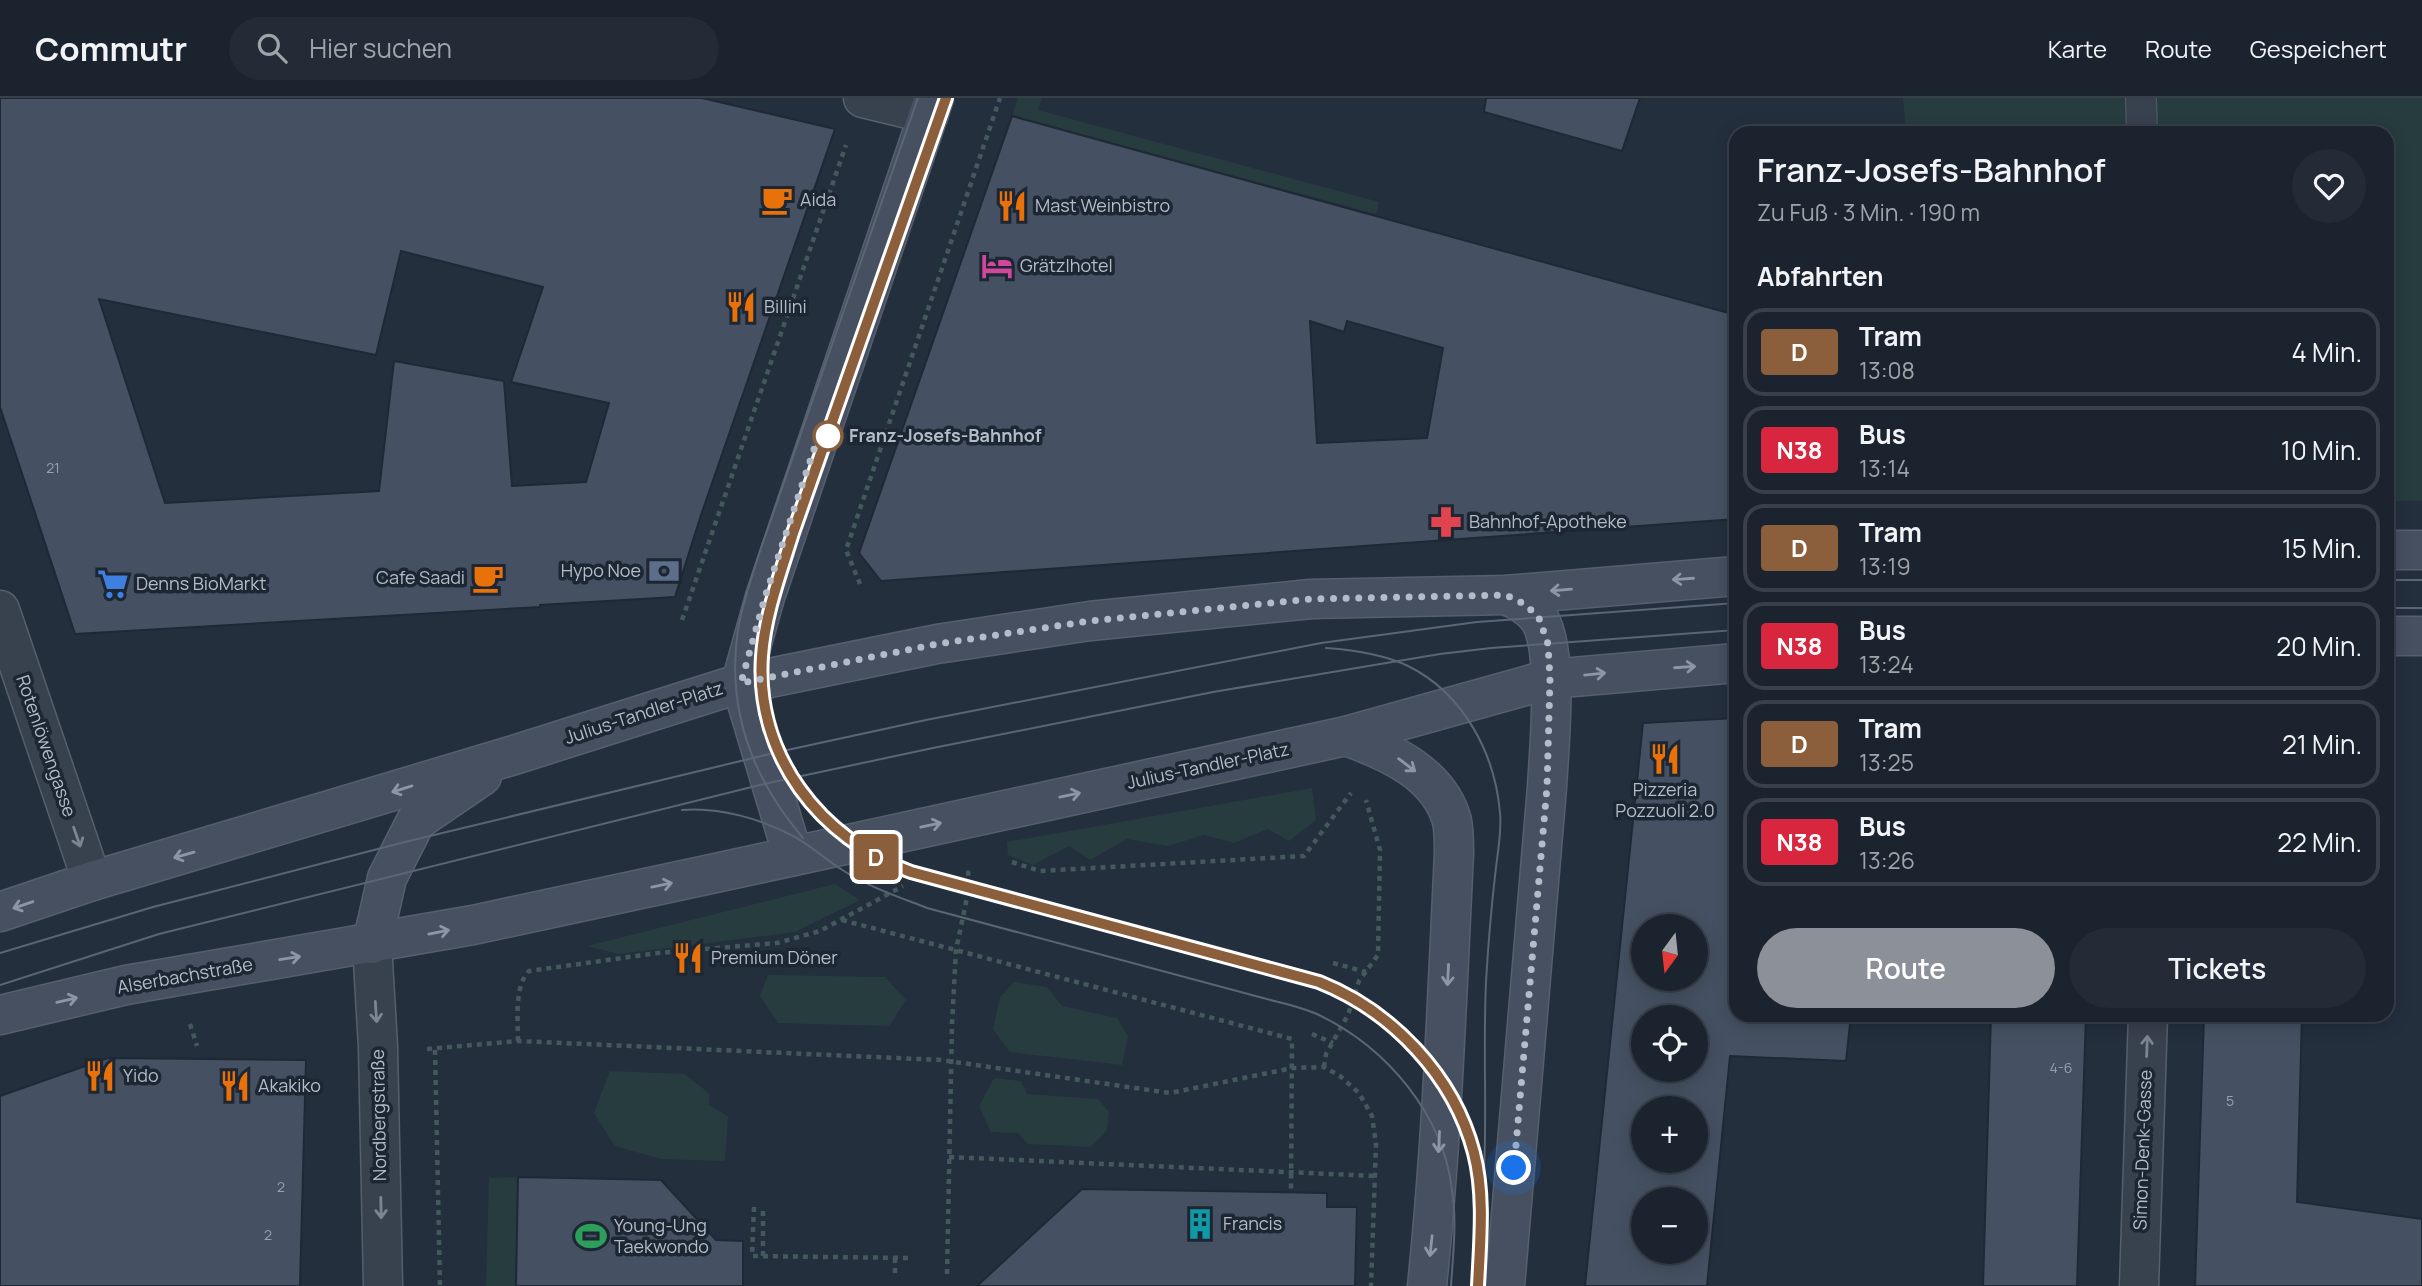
<!DOCTYPE html>
<html lang="de">
<meta charset="utf-8">
<style>
body{margin:0;font-family:Manrope,sans-serif;background:#242b36;color:#f1f3f6;height:100vh;display:flex;flex-direction:column;font-size:26px;white-space:nowrap}
*{box-sizing:border-box;margin:0}
p{font-size:23px;color:#a0a4aa}
.icon{flex:none;width:38px;height:38px;fill:none;stroke:currentColor;stroke-width:2;stroke-linecap:round;stroke-linejoin:round}
.map{position:relative;flex:1;overflow:hidden}
.details{position:absolute;left:1729px;top:28px;width:665px;height:896px;display:flex;flex-direction:column;background:#1b232e;border-radius:21px;box-shadow:0 4px 18px #0003,0 0 0 2px #39404a}
.details>*{flex:none}
.badge{padding:0 14px;border-radius:5px;font-size:24px;line-height:46px}
.needle{width:46px;rotate:195deg}
.fabs{position:absolute;left:1631px;top:816px;display:grid;gap:14px}
.fabs a{display:grid;place-items:center;width:77px;height:77px;border-radius:50%;background:#1b232e;box-shadow:0 4px 18px #0003,0 0 0 2px #39404a;font-size:35px}
.you{position:absolute;width:35px;height:35px;margin:-18px;border:5px solid #fff;border-radius:50%;background:#1a73e8;box-shadow:0 0 0 10px #1a73e833}
.map>.badge{position:absolute;translate:-50% -50%;box-shadow:0 0 0 4px #fff}
h2{padding:0 28px;font-size:26px;line-height:63px}
.round{display:grid;place-items:center;flex:none;width:74px;height:74px;border-radius:37px;background:#242b36}
.head{display:flex;align-items:center;justify-content:space-between;height:119px;padding:0 28px}
h1{font-size:33px;font-weight:600;line-height:52px}
.button{display:flex;gap:14px;margin-top:auto;padding:14px 28px}
.button a{flex:1;height:80px;border-radius:42px;background:#8c9099;color:#fff;font-size:28px;font-weight:600;line-height:80px;text-align:center}
.button a+a{background:#242b36;color:#f1f3f6}
ul{padding:0;list-style:none}
li{display:flex;align-items:center;gap:21px;height:88px;margin:0 14px 10px;padding:0 14px;border:4px solid #39404a;border-radius:21px}
li div{flex:1}
li b{display:block;font-size:26px}
li em{font-style:normal}
li .badge{min-width:77px;font-weight:700;text-align:center}
header{display:flex;align-items:center;gap:42px;box-sizing:border-box;height:98px;padding:0 35px;background:#1b232e;border-bottom:2px solid #39404a}
header strong{font-size:33px}
nav{display:flex;gap:38px;margin-inline-start:auto;font-size:24px}
.search{width:490px;height:63px;background:#242b36;display:flex;align-items:center;gap:18px;box-sizing:border-box;padding:0 24px;border-radius:38px;color:#a0a4aa;font-size:26px}
.map>svg:first-child{display:block}
</style>
<header>
<strong>Commutr</strong>
<div class="search"><svg class="icon" aria-label="search" viewBox="0 0 24 24"><circle cx="10" cy="10" r="6"/><path d="M15 15l6 6"/></svg>Hier suchen</div>
<nav><a>Karte</a><a>Route</a><a>Gespeichert</a></nav>
</header>
<div class="map">
<svg width="2422" height="1188" viewBox="0 0 2422 1188">
<rect width="100%" height="100%" fill="#242f3e"/>
<g fill="#263c3f">
<path d="M1018,0H1042L1038,12L1379,104L1376,116L1012,18Z"/>
<path d="M1903,0H2422V403H2387V35H1906Z"/>
<path d="M1312,690L1316,722L1289,743L1268,731L1234,745L1204,737L1168,748L1127,741L1090,762L1069,748L1033,767L1008,757L1007,744Z"/>
<path d="M835,786L860,802L795,834L619,856L587,848Z"/>
<path d="M768,877L885,879L906,902L889,928L778,925L760,898Z"/>
<path d="M1014,884L1047,889L1062,908L1117,920L1128,938L1122,967L1010,954L993,931L1000,899Z"/>
<path d="M610,973L684,976L710,996L709,1007L728,1018L725,1063L661,1061L615,1048L594,1015Z"/>
<path d="M994,980L1021,983L1027,996L1098,1001L1109,1014L1107,1032L1091,1049L1028,1046L1018,1035L991,1034L979,1008Z"/>
<path d="M518,1079L515,1188H486L489,1080Z"/>
</g>
<g fill="#455162" stroke="#1f2835" stroke-width="2" fill-rule="evenodd">
<path d="M0,0H702L835,31L701,417L675,499L540,507V509L75,536L0,309ZM401,153L543,189L511,284L609,305L586,384L512,388L504,283L394,263L379,393L165,405L99,201L376,257Z"/>
<path d="M1486,0H1640L1622,53L1484,14Z"/>
<path d="M1012,18L1736,217V421L881,483L859,455ZM1310,223L1344,234L1347,223L1443,250L1427,340L1317,345Z"/>
<path d="M1736,620V917H1851L1846,963L1730,958L1707,1188H1585L1643,625ZM1643,828H1696V880H1643ZM1643,919H1696V971H1643ZM1643,1010H1696V1062H1643ZM1643,1101H1696V1153H1643Z"/>
<path d="M1991,917H2086L2077,1188H1983Z"/>
<path d="M2204,917H2302L2297,1104L2422,1121V1188H2195Z"/>
<path d="M108,960L306,962L300,1188H0V998Z"/>
<path d="M518,1079L661,1082L716,1142L743,1143V1188H516Z"/>
<path d="M1082,1091L1327,1095V1109H1357L1355,1188H977Z"/>
</g>
<g fill="none" stroke-linecap="round" stroke-linejoin="round">
<defs>
<path id="lane" d="M2141,0L2142,35"/>
<g id="street">
<path d="M863,0L929,16"/>
<path d="M0,512L92,783"/>
<path d="M372,846L378,949L383,1188"/>
<path d="M2139,1188L2148,917"/>
</g>
<g id="secondary">
<path d="M2387,452H2422"/>
<path d="M2387,538H2422"/>
<path d="M741,585L765,499L934,0"/>
<path d="M741,585L793,758"/>
<path d="M1346,638C1388,653 1439,675 1452,723C1454,733 1454,745 1454,755C1447,900 1442,1044 1427,1188"/>
<path d="M0,814L92,783L514,657L735,587L937,546L1090,523L1311,501L1506,497L1736,478"/>
<path d="M372,846L387,780L416,723L482,678"/>
<path d="M0,917L126,887L473,827L711,776L1346,638L1550,581L1736,565"/>
<path d="M1505,1188L1547,689C1549,651 1560,546 1537,518C1529,508 1518,502 1506,497"/>
</g>
</defs>
<use href="#lane" stroke="#565f6c" stroke-width="32"/>
<use href="#street" stroke="#565f6c" stroke-width="41"/>
<use href="#secondary" stroke="#565f6c" stroke-width="41"/>
<g stroke="#44595c" stroke-width="4.5" stroke-dasharray="5 5" stroke-linecap="butt">
<path d="M860,486L846,452L1000,0"/>
<path d="M682,522L846,47"/>
<path d="M1012,764L1040,773L1304,758L1351,695"/>
<path d="M842,822L1292,941L1291,1094"/>
<path d="M1333,865L1366,874"/>
<path d="M190,926L197,948"/>
<path d="M1312,936L1333,945"/>
<path d="M518,943C518,922 514,888 529,873L658,855L777,845L820,833L903,788"/>
<path d="M427,951L518,943L941,962L1170,995L1293,970L1324,969L1340,978L1359,995L1372,1018L1376,1046L1371,1188"/>
<path d="M435,952L440,1188"/>
<path d="M1324,969L1326,956L1348,917L1359,883L1378,857L1380,752L1366,702"/>
<path d="M949,1059L1375,1078"/>
<path d="M754,1109L752,1158L911,1160"/>
<path d="M763,1158V1111"/>
<path d="M895,1175V1159"/>
<path d="M947,1176L952,926L956,852L969,790L968,772"/>
</g>
<use href="#lane" stroke="#38414e" stroke-width="30"/>
<use href="#street" stroke="#38414e" stroke-width="38"/>
<use href="#secondary" stroke="#465061" stroke-width="38"/>
<g stroke="#5a6575" stroke-width="2">
<path d="M946,0L793,435C781,474 765,516 762,558C754,657 821,741 911,774L1319,884C1391,912 1459,980 1475,1058C1480,1086 1480,1116 1480,1144"/>
<path d="M2387,482H2422"/>
<path d="M2387,510H2422"/>
<path d="M1326,550C1354,552 1383,556 1408,568C1463,595 1495,655 1500,715C1502,735 1497,758 1495,778C1491,813 1488,849 1486,884C1483,947 1487,1011 1484,1075"/>
<path d="M682,712C720,709 762,721 795,739C813,749 827,763 844,773C869,789 899,799 927,810L1263,900C1281,905 1302,909 1319,917C1387,950 1443,1016 1452,1092C1457,1124 1453,1156 1451,1188"/>
<path d="M803,740C752,680 726,611 738,531C743,504 752,478 760,453L918,0"/>
<path d="M0,855L153,809L405,744L778,654L926,622L1321,545L1477,524L1736,505"/>
<path d="M0,887L159,836L764,686L933,650L1213,594L1440,556L1491,550L1736,532"/>
<path d="M1478,1188L1481,1134"/>
</g>
</g>
<defs><path id="oneway-shaft" d="M-6 0H5M1.5-3L5.5 0L1.5 3" fill="none" stroke-width="1.6" stroke-linecap="round" stroke-linejoin="round" transform="scale(1.75)"/></defs>
<g stroke="#8e96a5">
<use href="#oneway-shaft" transform="translate(1683 481) rotate(176)"/>
<use href="#oneway-shaft" transform="translate(1561 492) rotate(175)"/>
<use href="#oneway-shaft" transform="translate(1685 569) rotate(-4)"/>
<use href="#oneway-shaft" transform="translate(1595 576) rotate(-6)"/>
<use href="#oneway-shaft" transform="translate(1407 667) rotate(37)"/>
<use href="#oneway-shaft" transform="translate(402 691) rotate(163)"/>
<use href="#oneway-shaft" transform="translate(1070 697) rotate(-12)"/>
<use href="#oneway-shaft" transform="translate(931 727) rotate(-12)"/>
<use href="#oneway-shaft" transform="translate(184 757) rotate(164)"/>
<use href="#oneway-shaft" transform="translate(662 787) rotate(-12)"/>
<use href="#oneway-shaft" transform="translate(23 807) rotate(161)"/>
<use href="#oneway-shaft" transform="translate(439 834) rotate(-11)"/>
<use href="#oneway-shaft" transform="translate(290 860) rotate(-9)"/>
<use href="#oneway-shaft" transform="translate(1448 877) rotate(93)"/>
<use href="#oneway-shaft" transform="translate(67 902) rotate(-13)"/>
<use href="#oneway-shaft" transform="translate(1439 1044) rotate(93)"/>
<use href="#oneway-shaft" transform="translate(1431 1148) rotate(96)"/>
</g>
<g stroke="#7c8592">
<use href="#oneway-shaft" transform="translate(77 739) rotate(71)"/>
<use href="#oneway-shaft" transform="translate(376 914) rotate(86)"/>
<use href="#oneway-shaft" transform="translate(2147 948) rotate(-88)"/>
<use href="#oneway-shaft" transform="translate(381 1110) rotate(89)"/>
</g>
<g fill="none" stroke-linecap="round" stroke-linejoin="round">
<defs>
<path id="line" d="M946,0L793,435C781,474 765,516 762,558C755,657 820,741 911,774L1319,884C1392,913 1454,978 1474,1055C1485,1097 1480,1145 1478,1188"/>
</defs>
<use href="#line" stroke="#fff" stroke-width="16"/>
<use href="#line" stroke="#8b5e3c" stroke-width="10"/>
<path stroke="#b4bcc9" stroke-width="7" stroke-dasharray="0 12.6" d="M828,338L819,336L765,499L741,585L937,546L1090,523L1311,501L1506,497L1526,507L1539,520L1548,546L1550,581L1547,689L1514,1070"/>
</g>
<defs>
<symbol id="cafe-bare" viewBox="-9 -9 18 18"><path d="M-5.5-4.5H6V0H3Q3 3.5 0 3.5H-2.5Q-5.5 3.5-5.5 0ZM3-3.2v2h1.7v-2ZM-6 4.5H4V6H-6Z" fill="#e8710a" stroke="#1d2633" stroke-width="2.5" paint-order="stroke"/></symbol>
<symbol id="restaurant-bare" viewBox="-9 -9 18 18"><path d="M-5-6h1v4h1v-4h1v4h1v-4h1v5L-1.5 .5V6h-2V.5L-5-1ZM5-6V6H3V1.5H1.5Q1.5-4 5-6Z" fill="#e8710a" stroke="#1d2633" stroke-width="2.5" paint-order="stroke"/></symbol>
<symbol id="hotel-bare" viewBox="-9 -9 18 18"><path d="M-6-4.5h1.5V1H6V5H4.5V3h-9V5H-6ZM-4 0a1.8 1.8 0 1 1 3.6 0ZM.5 0V-2.5h3Q6-2.5 6 0Z" fill="#d1479c" stroke="#1d2633" stroke-width="2.5" paint-order="stroke"/></symbol>
<symbol id="pharmacy-bare" viewBox="-9 -9 18 18"><path d="M-2-6h4v4h4v4h-4v4h-4v-4h-4v-4h4Z" fill="#e0444e" stroke="#1d2633" stroke-width="2.5" paint-order="stroke"/></symbol>
<symbol id="bank-bare" viewBox="-9 -9 18 18"><path d="M-6-4H6V4H-6ZM0-2.3a2.3 2.3 0 1 0 0 4.6a2.3 2.3 0 1 0 0-4.6Z" fill="#5c6f8a" stroke="#1d2633" stroke-width="2.5" paint-order="stroke"/></symbol>
<symbol id="supermarket-bare" viewBox="-9 -9 18 18"><path d="M-6-5.5h2.5l.6 2H6L4.5 2H-2.5L-4.4-4H-6ZM-1.5 3.2a1.3 1.3 0 1 0 .1 0ZM3 3.2a1.3 1.3 0 1 0 .1 0Z" fill="#3f7fe0" stroke="#1d2633" stroke-width="2.5" paint-order="stroke"/></symbol>
<symbol id="building-bare" viewBox="-9 -9 18 18"><path d="M-4-6H4V6H1V3H-1V6H-4ZM-2.5-4.3h1.7v1.8h-1.7ZM.8-4.3h1.7v1.8H.8ZM-2.5-1h1.7V.8h-1.7ZM.8-1h1.7V.8H.8Z" fill="#0f9aa8" stroke="#1d2633" stroke-width="2.5" paint-order="stroke"/></symbol>
<symbol id="stadium-bare" viewBox="-9 -9 18 18"><path d="M0-5a6.5 5 0 1 0 0 10a6.5 5 0 1 0 0-10ZM-3.5-1.8h7v3.6h-7Z" fill="#2e9e5b" stroke="#1d2633" stroke-width="2.5" paint-order="stroke"/></symbol>
</defs>
<g fill-rule="evenodd">
<use href="#cafe-bare" x="755" y="80" width="44" height="44"/>
<use href="#restaurant-bare" x="990" y="86" width="44" height="44"/>
<use href="#hotel-bare" x="975" y="146" width="44" height="44"/>
<use href="#restaurant-bare" x="719" y="187" width="44" height="44"/>
<use href="#pharmacy-bare" x="1424" y="402" width="44" height="44"/>
<use href="#bank-bare" x="642" y="451" width="44" height="44"/>
<use href="#cafe-bare" x="466" y="458" width="44" height="44"/>
<use href="#supermarket-bare" x="91" y="464" width="44" height="44"/>
<use href="#restaurant-bare" x="1643" y="639" width="44" height="44"/>
<use href="#restaurant-bare" x="666" y="838" width="44" height="44"/>
<use href="#restaurant-bare" x="78" y="956" width="44" height="44"/>
<use href="#restaurant-bare" x="213" y="966" width="44" height="44"/>
<use href="#building-bare" x="1178" y="1104" width="44" height="44"/>
<use href="#stadium-bare" x="569" y="1116" width="44" height="44"/>
</g>
<circle fill="#fff" stroke="#8b5e3c" stroke-width="3.5" cx="828" cy="338" r="14"/>
<g text-anchor="middle" stroke-width="7" stroke-linejoin="round" paint-order="stroke">
<g font-size="14" fill="#98a1af">
<text x="53" y="375">21</text>
<text x="2061" y="975">4-6</text>
<text x="2230" y="1008">5</text>
<text x="281" y="1094">2</text>
<text x="268" y="1142">2</text>
</g>
<g font-size="18" fill="#b4bcc9" stroke="#1d2633" text-anchor="start">
<text x="800" y="108">Aida</text>
<text x="1035" y="114">Mast Weinbistro</text>
<text x="1020" y="174">Grätzlhotel</text>
<text x="764" y="215">Billini</text>
<text x="1469" y="430">Bahnhof-Apotheke</text>
<text x="641" y="479" text-anchor="end">Hypo Noe</text>
<text x="465" y="486" text-anchor="end">Cafe Saadi</text>
<text x="136" y="492">Denns BioMarkt</text>
<text x="1665" y="698" text-anchor="middle">Pizzeria<tspan x="1665" dy="21">Pozzuoli 2.0</tspan></text>
<text x="711" y="866">Premium Döner</text>
<text x="123" y="984">Yido</text>
<text x="258" y="994">Akakiko</text>
<text x="1223" y="1132">Francis</text>
<text x="614" y="1134">Young-Ung<tspan x="614" dy="21">Taekwondo</tspan></text>
</g>
<g font-size="18" font-weight="bold" fill="#b4bcc9" stroke="#1d2633" text-anchor="start">
<text x="849" y="344">Franz-Josefs-Bahnhof</text>
</g>
<g font-size="18" fill="#b4bcc9" stroke="#1d2633">
<text transform="translate(644 615) rotate(-18)" y="6">Julius-Tandler-Platz</text>
<text transform="translate(46 648) rotate(71)" y="6">Rotenlöwengasse</text>
<text transform="translate(1208 668) rotate(-12)" y="6">Julius-Tandler-Platz</text>
<text transform="translate(185 878) rotate(-10)" y="6">Alserbachstraße</text>
<text transform="translate(379 1017) rotate(-91)" y="6">Nordbergstraße</text>
<text transform="translate(2143 1052) rotate(-88)" y="6">Simon-Denk-Gasse</text>
</g>
</g>
</svg>
<div class="fabs">
<a><svg class="needle" viewBox="-14 -14 28 28"><path d="M0-13l5 13h-10z" fill="#e53935"/><path d="M0 13l5-13h-10z" fill="#a0a4aa"/></svg></a>
<a><svg class="icon" aria-label="locate" viewBox="0 0 24 24"><circle cx="12" cy="12" r="6"/><path d="M12 2v4M12 18v4M2 12h4M18 12h4"/></svg></a>
<a>+</a>
<a>−</a>
</div>
<div class="you" style="left:1514px;top:1070px"></div>
<b class="badge" style="left:876px;top:759px;background:#8b5e3c;color:#fff">D</b>
<section class="details">
<div class="head"><div><h1>Franz-Josefs-Bahnhof</h1><p>Zu Fuß · 3 Min. · 190 m</p></div><a class="round"><svg class="icon" aria-label="heart" viewBox="0 0 24 24"><path d="M12 20l-8-8c-3-5 5-10 8-4 3-6 11-1 8 4z"/></svg></a></div>
<h2>Abfahrten</h2>
<ul>
<li><span class="badge" style="background:#8b5e3c;color:#fff">D</span><div><b>Tram</b><p>13:08</p></div><em>4 Min.</em></li>
<li><span class="badge" style="background:#d7263d;color:#fff">N38</span><div><b>Bus</b><p>13:14</p></div><em>10 Min.</em></li>
<li><span class="badge" style="background:#8b5e3c;color:#fff">D</span><div><b>Tram</b><p>13:19</p></div><em>15 Min.</em></li>
<li><span class="badge" style="background:#d7263d;color:#fff">N38</span><div><b>Bus</b><p>13:24</p></div><em>20 Min.</em></li>
<li><span class="badge" style="background:#8b5e3c;color:#fff">D</span><div><b>Tram</b><p>13:25</p></div><em>21 Min.</em></li>
<li><span class="badge" style="background:#d7263d;color:#fff">N38</span><div><b>Bus</b><p>13:26</p></div><em>22 Min.</em></li>
</ul>
<div class="button"><a>Route</a><a>Tickets</a></div>
</section>
</div>
